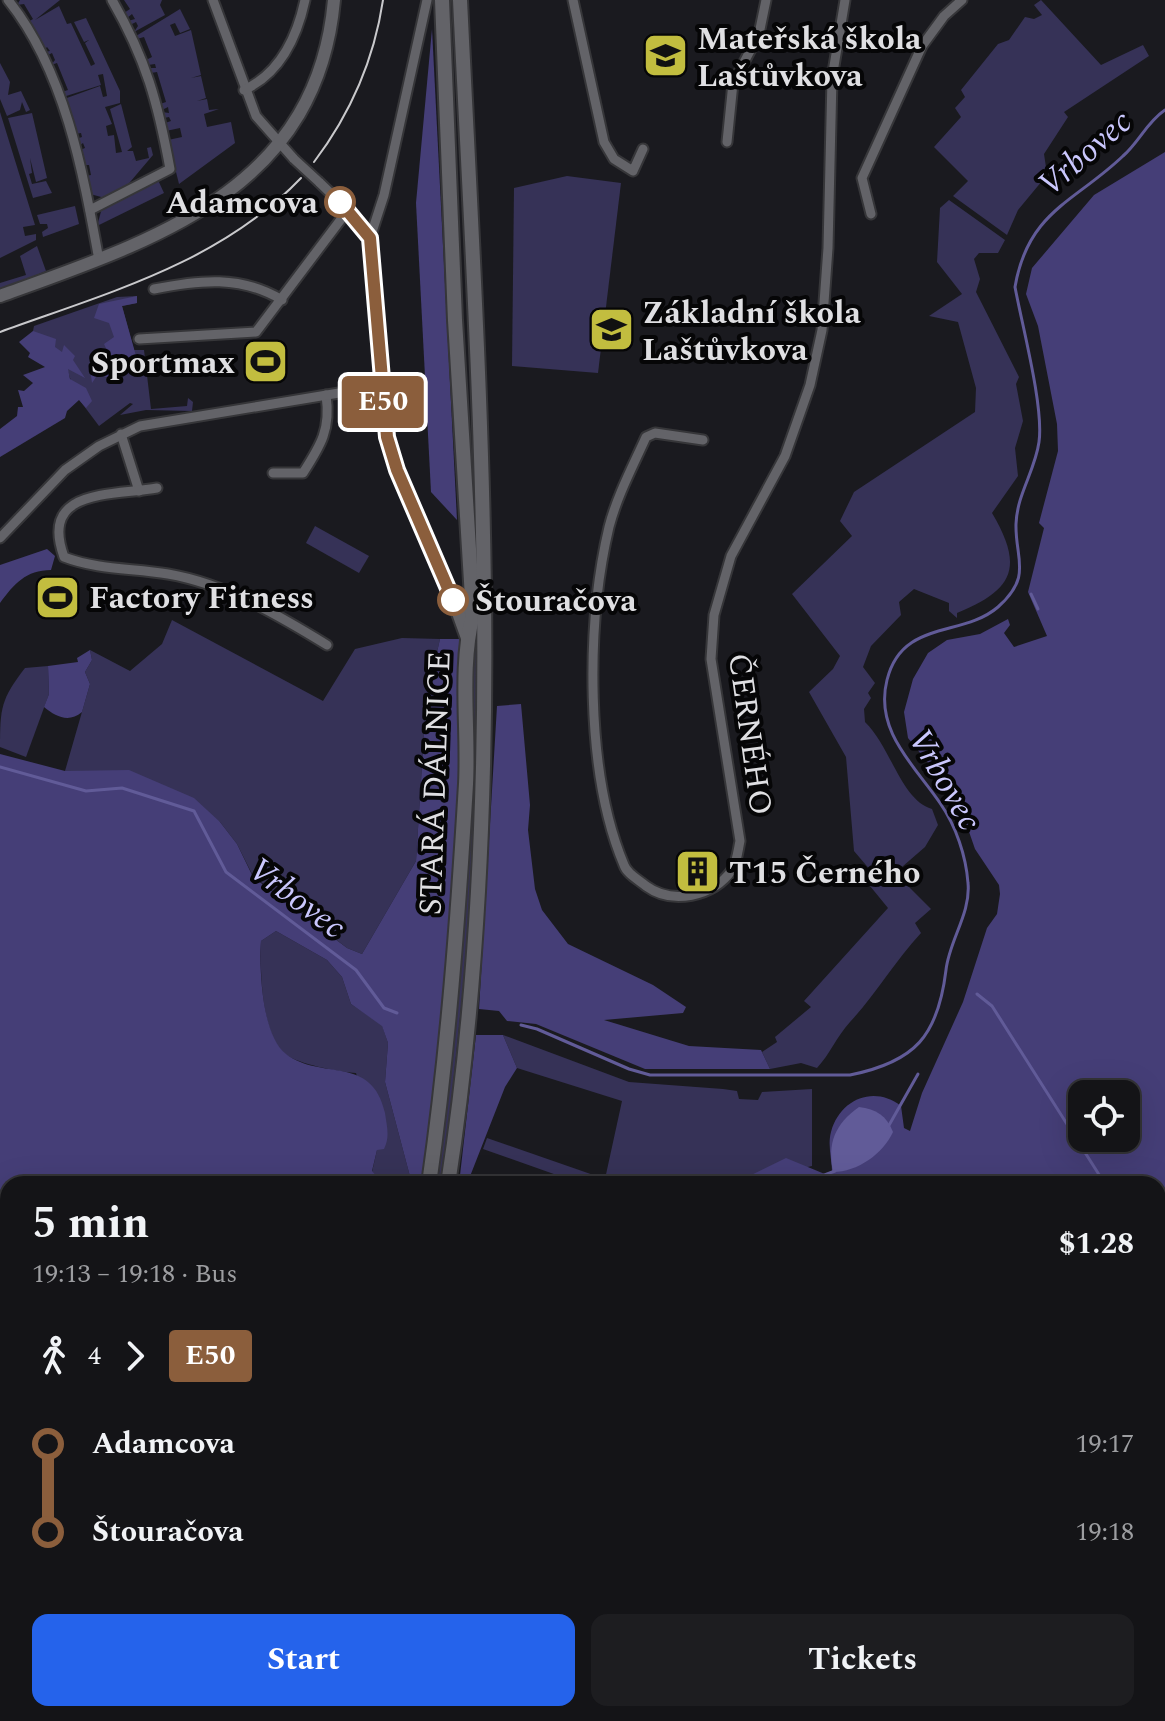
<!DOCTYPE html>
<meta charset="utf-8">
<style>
body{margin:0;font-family:Spectral,serif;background:#1d1d20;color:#f1f3f6;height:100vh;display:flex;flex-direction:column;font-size:30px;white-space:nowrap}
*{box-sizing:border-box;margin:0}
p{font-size:26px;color:#9d9ea1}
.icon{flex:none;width:44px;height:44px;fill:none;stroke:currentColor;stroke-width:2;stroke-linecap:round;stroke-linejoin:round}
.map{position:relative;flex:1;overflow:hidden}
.panel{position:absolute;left:0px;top:1176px;width:1166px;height:546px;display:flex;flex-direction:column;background:#141417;border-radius:24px 24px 0 0;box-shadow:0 8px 32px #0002,0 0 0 2px #333336}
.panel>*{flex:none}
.badge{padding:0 16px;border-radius:6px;font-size:28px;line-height:52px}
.buttons{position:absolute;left:1068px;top:1080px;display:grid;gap:16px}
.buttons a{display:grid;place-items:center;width:72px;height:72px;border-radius:16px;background:#141417;box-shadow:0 8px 32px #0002,0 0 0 2px #333336;font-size:40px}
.map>.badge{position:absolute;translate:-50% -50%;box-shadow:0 0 0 4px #fff}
.legs{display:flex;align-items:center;gap:12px;height:88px;padding:0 32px;font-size:26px}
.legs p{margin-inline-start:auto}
.headline{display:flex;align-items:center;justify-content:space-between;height:136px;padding:0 32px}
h1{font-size:44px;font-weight:700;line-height:60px}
.cta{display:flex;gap:16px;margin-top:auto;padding:16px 32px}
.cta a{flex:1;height:92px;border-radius:16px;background:#2563eb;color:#fff;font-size:32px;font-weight:700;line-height:92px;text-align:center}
.cta a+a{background:#1d1d20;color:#f1f3f6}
ul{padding:0 32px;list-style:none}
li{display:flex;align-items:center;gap:28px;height:88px;font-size:30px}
li i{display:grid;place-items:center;width:12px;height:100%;margin:0 10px;background:currentColor}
li i::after{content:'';width:20px;height:20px;margin:-10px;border:6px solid;border-radius:50%;background:#141417}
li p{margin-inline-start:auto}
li:first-child i{background:linear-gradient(#0000 50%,currentColor 0)}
li:last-child i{background:linear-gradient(currentColor 50%,#0000 0)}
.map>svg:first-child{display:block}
</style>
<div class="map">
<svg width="1165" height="1721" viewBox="0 0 1165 1721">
<rect width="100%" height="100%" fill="#1a1a1f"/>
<g fill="#363257">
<path d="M20,0H60L35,20L59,6L67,24L71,23L91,66L95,64L85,43L89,40L84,42L74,22L86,18L120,91V103L105,107L112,124L106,126L108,136L114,135L116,153L122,152L110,109L121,104L132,147L127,151H133L136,161L149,158L147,148L151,147L153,155L125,188L105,198L90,194L85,176L91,175L89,165H82L80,150L85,148L83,143L79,146L76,139L82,137L81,133L75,134L64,99L100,86L103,97L107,96L103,74L98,75L101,85L63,97L62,92L68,90L57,63L51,65L55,60L52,53L46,56L45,52L50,51L47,47L44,50L28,22L33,19L24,4L17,5Z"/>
<path d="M124,0H162L160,5L165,15L134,32L138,26L136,22L130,25L128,21L135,19L132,14L127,18L124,13L130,9Z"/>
<path d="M1041,0L1101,65L1143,45L1149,56L1064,112L1068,117L1044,154L1049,187L1042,181L1018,210L1007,235L953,196L968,181L934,147L961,117L955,108L965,97L961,90L998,44L1009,40L1025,17L1034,19L1042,15L1034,5Z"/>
<path d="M180,9L190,29L180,33L175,23L170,25L175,36L191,30L201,75L191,78L201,76L206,98L197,101L207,99L209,110L219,109L204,114L207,127L231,122L235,143L179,184L168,140L182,137L180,128L166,131L165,123L171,121L169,117L164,118L162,112L169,113L168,107L162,110L160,104L166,102L157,72L151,73L149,68H156L155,64L148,65L146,60L152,57L144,37L137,39L136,36Z"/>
<path d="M0,63L10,82L8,95L21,91L30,110L26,112L22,102L20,110L7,116L0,99Z"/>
<path d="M0,112L35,225L23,227L25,236L36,234V240L0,258Z"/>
<path d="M32,113L47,178L36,182L30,158L32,173L29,174L32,184L46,181L52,193L33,198L8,118Z"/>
<path d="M567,176L621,183L598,373L512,366L514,188Z"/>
<path d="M158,180L164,193L97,226L102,208Z"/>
<path d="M949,200L1005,240L998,253H979L974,259L980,279L976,292L1019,377L1016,384L1023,421L1015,448L1018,476L992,513C1024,567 1014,590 957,613V618L949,611V603L914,589L899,602L901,615L871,646L863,667L875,683L868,693L871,698L864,709L865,722C891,747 901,800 932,809L938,825L925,847L895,873L931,909L915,923L921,933C895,961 876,994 850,1022C837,1036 830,1054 817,1068L801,1063L770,1069L762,1052L777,1042L775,1037L811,1007L804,1001L888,908L870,886L877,878L854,851L846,757L809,692L833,669L840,656L792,594L852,536L840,521L854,492L975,412L976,388L958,322L929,316L962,294L937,262L940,208Z"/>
<path d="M75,206L79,224L43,237L42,232L48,228L47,224H40L37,215Z"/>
<path d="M37,246L46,271L0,290V283L26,275L20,256Z"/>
<path d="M137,296V303L122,306L134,350H144L151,409L187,406L188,398L193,402L192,411L146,410L120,415L133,404L130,403L99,426L75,394L66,365L32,336L34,326L117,297Z"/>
<path d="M315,526L369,556L359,573L306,543Z"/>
<path d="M172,620L323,701L355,649L402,638L440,639L426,701L416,861L362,954L347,948L253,876L237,844L220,822L65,771L90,684L85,672L92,660L90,650L130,671L162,644Z"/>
<path d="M475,640H480L472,900L443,1183H438L462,953Z"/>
<path d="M48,666L49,694L26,757L0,747C0,708 1,699 25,668Z"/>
<path d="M276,931L327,960L342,977L351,1004L382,1025L388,1043L385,1082L412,1184H383L372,1172L377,1150L356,1073C339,1072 298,1064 285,1054C261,1035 260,969 261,941Z"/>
<path d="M503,1035L629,1082L723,1089L737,1091L739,1099L758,1100L762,1092L812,1089V1166L733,1184H582L483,1149L487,1138L605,1179L622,1101L517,1068Z"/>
</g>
<g fill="#453e77" fill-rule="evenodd">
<path d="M432,29L457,520L431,492L416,203Z"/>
<path d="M1165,152V1721H345L347,1714H1158V1184H805V1178L765,1184H733L786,1158L832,1177C833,1162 827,1147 831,1132C840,1099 874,1085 901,1106L904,1128L910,1131L922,1093L963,1002L987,928L997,914L1000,894L999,885L975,849L958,800L908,738L904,712L913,679L928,653L947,640L980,634L1008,619L1010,625L1004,633L1014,647L1047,636L1028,592L1044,528L1039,523L1058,451L1057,424L1038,326L1026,294L1032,268L1094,195ZM1082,1094H1126V1138H1082Z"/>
<path d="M137,296V303L122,306L138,363L130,365L124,361L118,365L120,374L111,379L98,374L92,383L90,369L110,357L104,344L114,337L109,323L94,318L99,304Z"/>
<path d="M33,331L56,339L55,347L62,352L64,345L75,356L73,360L85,378L68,369L70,379L86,388L92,401L86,408L79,400L67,411L65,418L0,457V429L17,416L18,407H23L18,390L24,391L33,383L23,375L45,367L28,357L30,353L19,342Z"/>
<path d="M47,549L55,556L51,570C26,570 14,584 0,603V565Z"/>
<path d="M440,639H460V774L446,994L422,1184H412L385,1082L388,1043L382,1026L351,1004L342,977L327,960L276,931L261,941C259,969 262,1036 286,1054C321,1081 372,1054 385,1113C387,1127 390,1137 384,1149L377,1150L372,1171L383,1184H8V1697L0,1693V754L65,771L129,770L194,798L220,822L237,844L253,877L347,948L362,954L416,861L426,701Z"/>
<path d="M90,650L92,660L85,672L90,684L82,712C69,723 56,717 44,707L49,694L48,666L78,662L77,658Z"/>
<path d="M521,704L530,805L528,830L535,889L542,910L568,944L653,985L686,1007L683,1013L604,1020L689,1046L761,1050L770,1069H645L536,1024L507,1021L499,1011L479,1009L497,706Z"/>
<path d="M476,1035H503L517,1068L505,1087L467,1184H459Z"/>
</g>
<path fill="#615b98" d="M859,1107C876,1109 887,1116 893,1132C883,1154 857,1172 833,1172C827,1143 835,1124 859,1107Z"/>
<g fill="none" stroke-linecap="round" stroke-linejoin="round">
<g stroke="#615b98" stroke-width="3">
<path d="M1031,594L1038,609"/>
<path d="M0,767L86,791L122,788L194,811L226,872L356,970L384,1008L397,1013"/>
<path d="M977,994L992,1006L1105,1184"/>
<path d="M521,1025L537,1029L629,1069L650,1075H850C915,1062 938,1036 946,970C949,941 971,913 968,883C966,856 956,826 940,803C915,766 874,731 887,680C902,619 962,638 998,607C1033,576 1015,559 1016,524C1017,494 1035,471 1039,442C1044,407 1022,325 1015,287C1028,211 1075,202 1123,156C1139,142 1147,122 1165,110"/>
<path d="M888,1127L918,1074"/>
<path d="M801,1184L835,1171"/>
<path d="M1158,1234L1165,1238"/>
<path d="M554,1721V1714"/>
</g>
<defs>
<g id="minor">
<path d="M8,0C65,71 83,172 99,260"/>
<path d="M213,0L256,116L294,159"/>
<path d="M573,0L604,142L614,159L633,171L643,149"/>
<path d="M244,90C281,73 297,37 305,0"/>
<path d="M727,142L733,83L759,34L766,0"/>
<path d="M319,182L348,210L370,238L387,437L397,470L453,596"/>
<path d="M90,210L170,169C158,103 146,59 112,0"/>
<path d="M871,214L862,178L922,46L944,16L962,0"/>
<path d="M370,238L384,195L427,0"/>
<path d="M154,289C199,280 241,275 282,300"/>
<path d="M139,339L256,332L348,210"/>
<path d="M121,434L139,491"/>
<path d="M703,440L655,433L646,437C633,466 617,496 609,527C586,624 585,773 624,865C627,874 639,880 646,886C672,905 713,897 732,870C737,862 738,850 740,841L711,659L714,615L731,556L785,456L810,385L822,330L828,248L832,78L845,0"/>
<path d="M273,473H303C321,445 331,429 326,395"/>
<path d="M157,488C111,496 39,488 64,557C98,570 133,568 168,574C226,584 278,615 327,645"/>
<path d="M0,538L65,470L99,446L140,426L381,386"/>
</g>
<g id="tertiary">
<path d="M0,296C155,240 317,190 334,0"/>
<path d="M453,596L475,618"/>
<path d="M453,599L467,638"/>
</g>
<g id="secondary">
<path d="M429,1184C448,1051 458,918 466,784C469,728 459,669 473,614L455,320L442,0"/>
<path d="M448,1184C509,792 479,394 460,0"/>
<path d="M316,1721L318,1714"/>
<path d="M335,1721L337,1714"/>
</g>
</defs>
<use href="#minor" stroke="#363639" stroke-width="13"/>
<use href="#tertiary" stroke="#363639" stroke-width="16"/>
<use href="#secondary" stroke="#363639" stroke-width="18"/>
<use href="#minor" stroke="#636368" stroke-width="9"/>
<use href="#tertiary" stroke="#636368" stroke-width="12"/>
<use href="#secondary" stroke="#636368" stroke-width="14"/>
<g stroke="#c9c9cc" stroke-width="2">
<path d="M314,162C351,113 374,60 383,0"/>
<path d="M0,332C107,293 220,263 301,178"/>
</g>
<defs>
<path id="minor-bridge" d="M294,159L319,182"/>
</defs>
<use href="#minor-bridge" stroke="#363639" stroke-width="13" stroke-linecap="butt"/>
<use href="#minor-bridge" stroke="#636368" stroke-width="9"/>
</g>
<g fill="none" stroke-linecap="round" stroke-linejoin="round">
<defs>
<path id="line-1" d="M340,202L370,238L387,437L397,470L453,600"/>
</defs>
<use href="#line-1" stroke="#fff" stroke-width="18"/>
<use href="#line-1" stroke="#8b5e3c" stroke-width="12"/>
</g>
<defs>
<symbol id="school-square" viewBox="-11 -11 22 22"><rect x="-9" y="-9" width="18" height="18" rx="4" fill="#c2bd3f" stroke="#060607"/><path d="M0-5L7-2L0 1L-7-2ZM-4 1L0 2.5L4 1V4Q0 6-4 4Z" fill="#111"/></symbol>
<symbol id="stadium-square" viewBox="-11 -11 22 22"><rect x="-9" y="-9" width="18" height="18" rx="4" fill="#c2bd3f" stroke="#060607"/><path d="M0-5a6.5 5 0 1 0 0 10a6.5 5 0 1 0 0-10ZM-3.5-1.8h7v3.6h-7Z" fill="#111"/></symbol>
<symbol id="building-square" viewBox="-11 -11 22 22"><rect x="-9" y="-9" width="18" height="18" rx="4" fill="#c2bd3f" stroke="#060607"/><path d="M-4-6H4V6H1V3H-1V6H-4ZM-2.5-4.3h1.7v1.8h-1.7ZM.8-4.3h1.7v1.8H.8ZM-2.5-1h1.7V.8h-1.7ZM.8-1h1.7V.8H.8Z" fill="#111"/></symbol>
</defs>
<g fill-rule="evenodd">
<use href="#school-square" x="640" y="30" width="51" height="51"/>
<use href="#school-square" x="586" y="304" width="51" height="51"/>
<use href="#stadium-square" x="240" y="336" width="51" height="51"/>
<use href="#stadium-square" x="32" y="572" width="51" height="51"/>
<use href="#building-square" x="672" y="846" width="51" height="51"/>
</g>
<g fill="#fff" stroke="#8b5e3c" stroke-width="4">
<circle cx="340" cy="202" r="14"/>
<circle cx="453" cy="600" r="14"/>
</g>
<g text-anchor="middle" stroke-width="8" stroke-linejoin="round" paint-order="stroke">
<g font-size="32" font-weight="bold" fill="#dfdfe2" stroke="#060607" text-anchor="start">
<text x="697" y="49">Mateřská škola<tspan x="697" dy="37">Laštůvkova</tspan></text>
<text x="642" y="323">Základní škola<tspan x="642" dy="37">Laštůvkova</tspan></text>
<text x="235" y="373" text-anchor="end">Sportmax</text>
<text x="89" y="608">Factory Fitness</text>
<text x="729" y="883">T15 Černého</text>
</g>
<g font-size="32" font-weight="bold" fill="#dfdfe2" stroke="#060607" text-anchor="end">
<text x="318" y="213">Adamcova</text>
<text x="475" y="611" text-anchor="start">Štouračova</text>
</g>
<g font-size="32" fill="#dfdfe2" stroke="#060607">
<text transform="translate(751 734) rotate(82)" y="11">ČERNÉHO</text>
<text transform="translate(434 783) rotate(-88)" y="11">STARÁ DÁLNICE</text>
</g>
<g font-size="34" font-style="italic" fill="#cac7fd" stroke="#060607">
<text transform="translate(1084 152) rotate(-41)" y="12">Vrbovec</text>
<text transform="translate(946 779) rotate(60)" y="12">Vrbovec</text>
<text transform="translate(298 897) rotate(37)" y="12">Vrbovec</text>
</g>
</g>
</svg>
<div class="buttons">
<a><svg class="icon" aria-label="locate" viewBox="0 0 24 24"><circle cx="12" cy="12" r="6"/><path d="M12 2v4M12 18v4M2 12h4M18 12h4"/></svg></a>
</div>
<b class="badge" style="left:383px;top:402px;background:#8b5e3c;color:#fff">E50</b>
<section class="panel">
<div class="headline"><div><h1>5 min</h1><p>19:13 – 19:18 · Bus</p></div><b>$1.28</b></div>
<div class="legs"><svg class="icon" aria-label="walk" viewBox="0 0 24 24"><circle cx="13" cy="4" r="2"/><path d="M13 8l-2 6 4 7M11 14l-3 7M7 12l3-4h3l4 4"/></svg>4<svg class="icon" aria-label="forward" viewBox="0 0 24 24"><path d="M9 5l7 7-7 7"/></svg><b class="badge" style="background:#8b5e3c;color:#fff">E50</b></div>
<ul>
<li><i style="color:#8b5e3c"></i><b>Adamcova</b><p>19:17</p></li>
<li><i style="color:#8b5e3c"></i><b>Štouračova</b><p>19:18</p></li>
</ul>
<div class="cta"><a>Start</a><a>Tickets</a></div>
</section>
</div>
